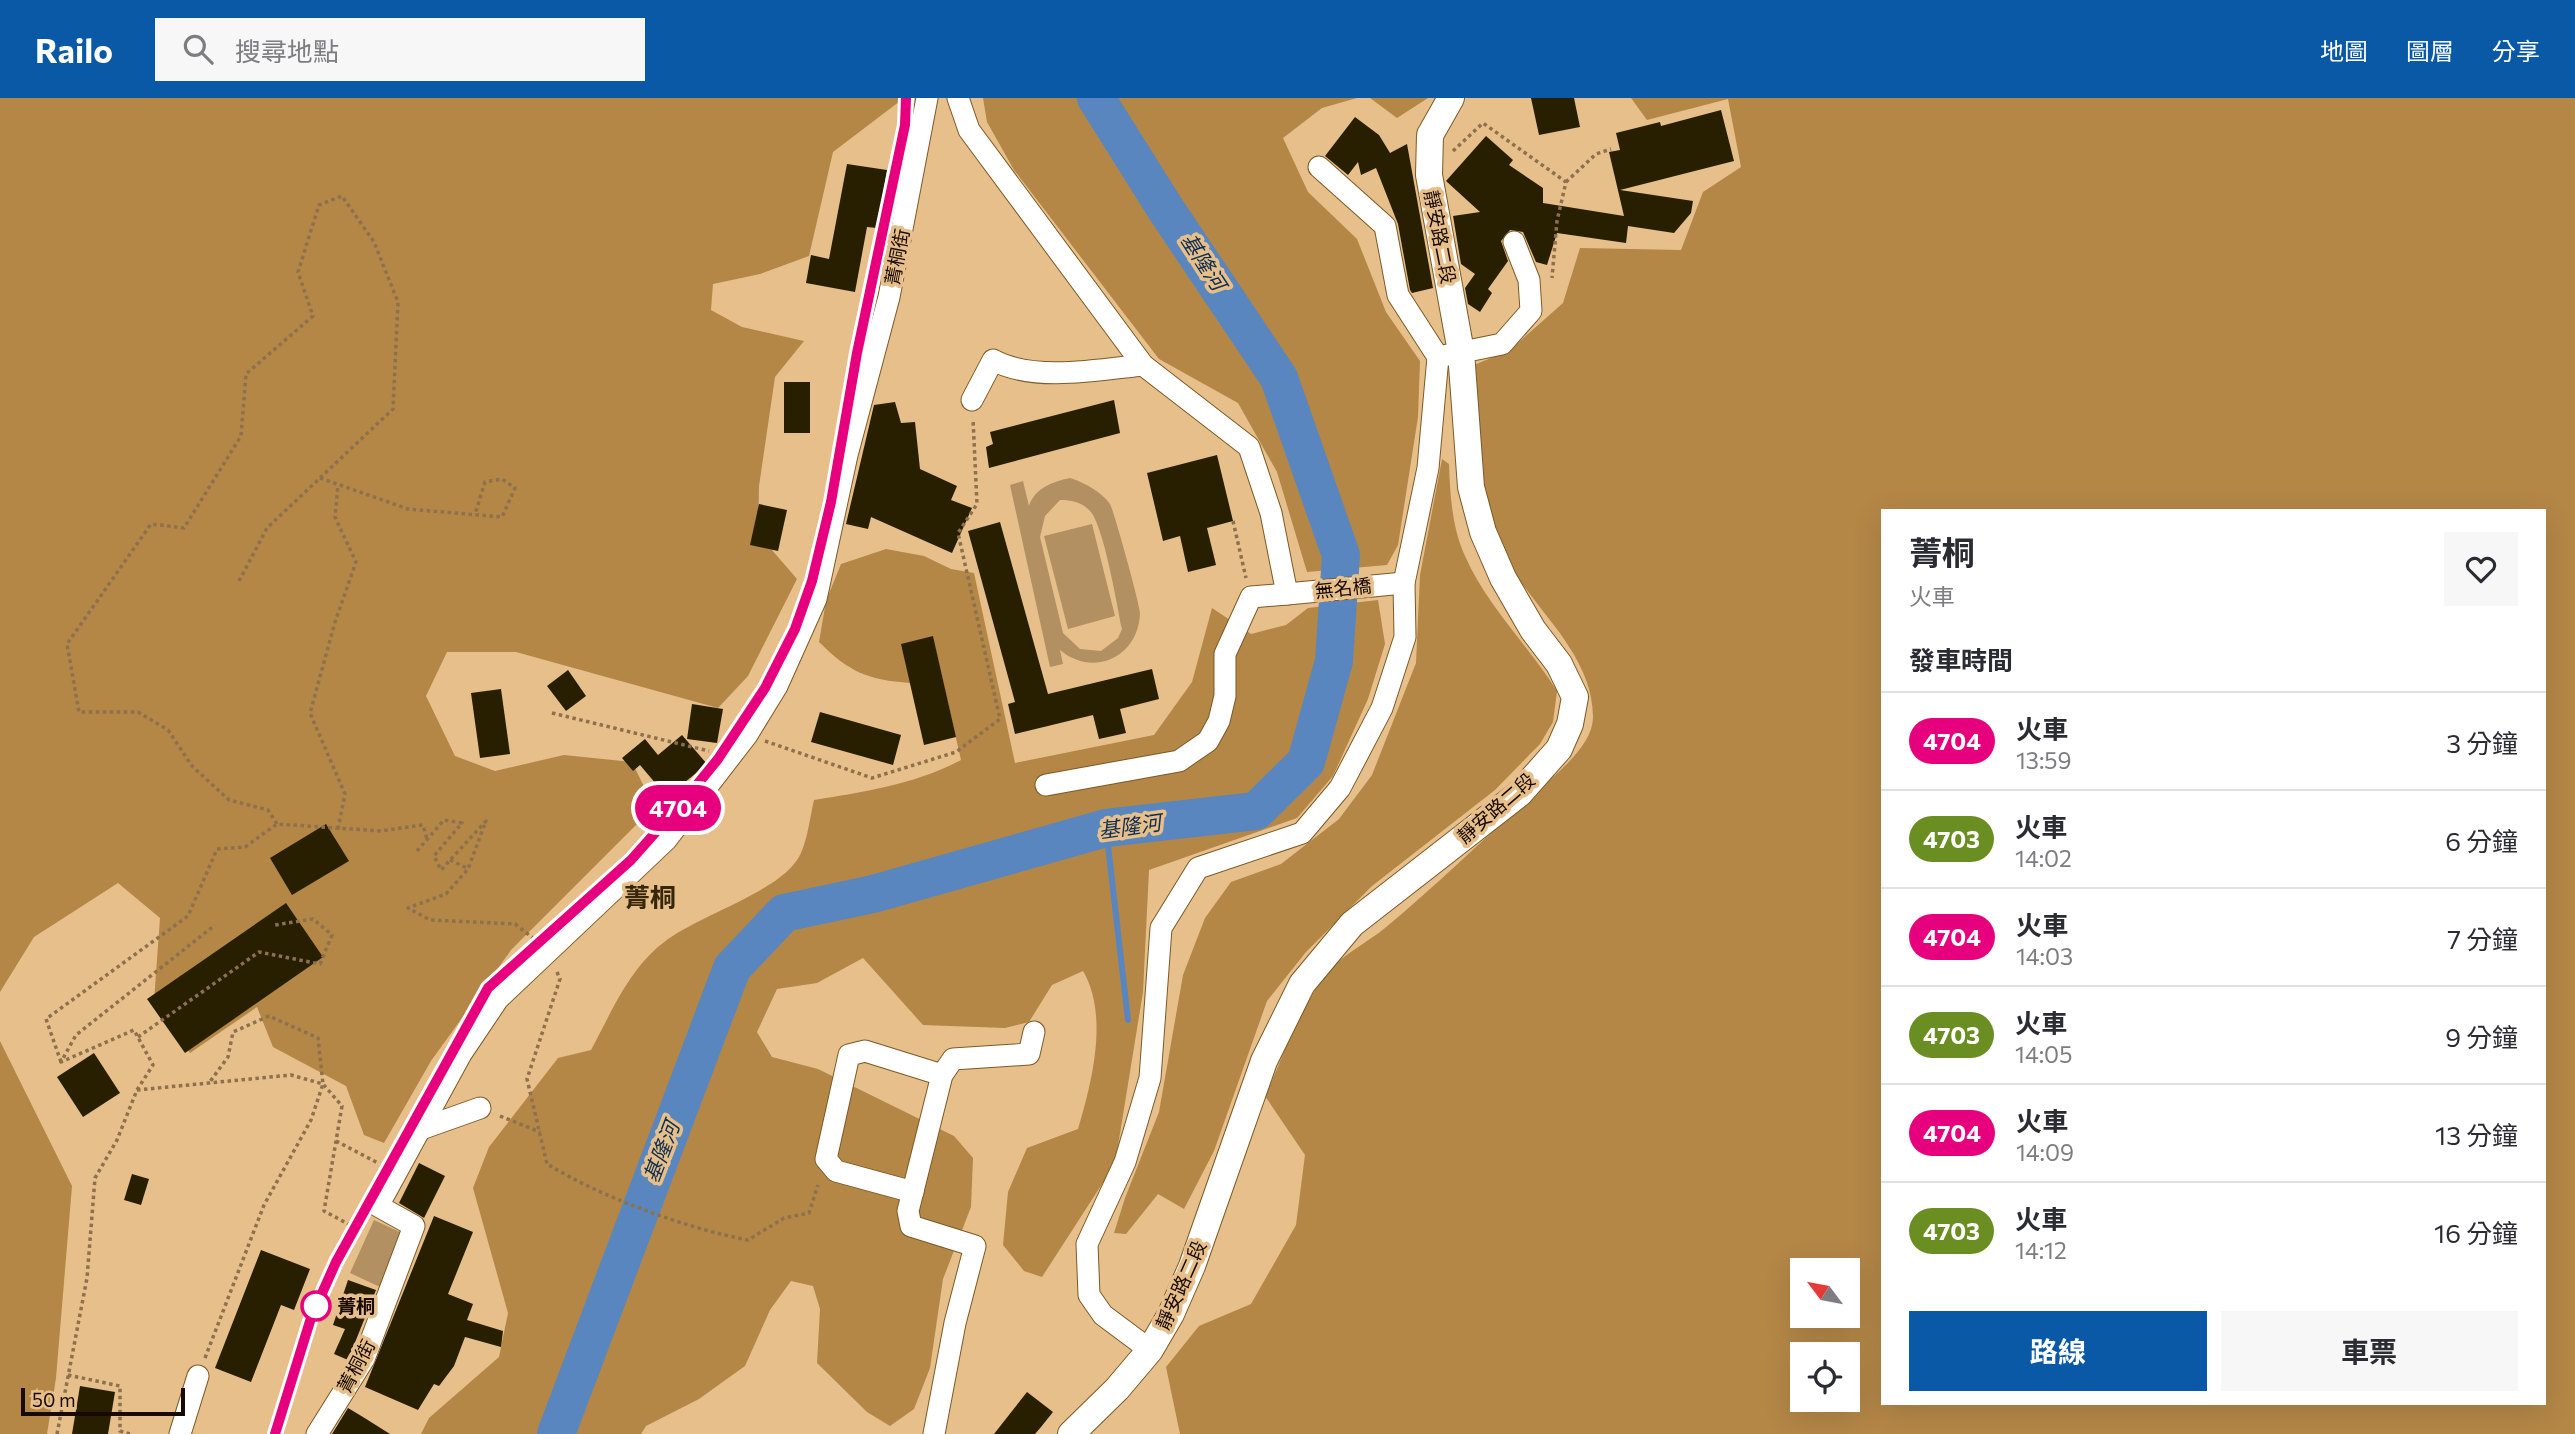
<!DOCTYPE html>
<html lang="zh-TW">
<meta charset="utf-8">
<style>
body{margin:0;font-family:Commissioner,"Noto Sans TC",sans-serif;background:#f7f7f7;color:#2b2b33;height:100vh;display:flex;flex-direction:column;font-size:26px;white-space:nowrap}
*{box-sizing:border-box;margin:0}
p{font-size:23px;color:#7c7c81}
.icon{flex:none;width:38px;height:38px;fill:none;stroke:currentColor;stroke-width:2;stroke-linecap:round;stroke-linejoin:round}
.map{position:relative;flex:1;overflow:hidden}
.sheet{position:absolute;left:1881px;top:411px;width:665px;height:896px;display:flex;flex-direction:column;background:#fff;border-radius:0px;box-shadow:0 7px 28px #0002}
.sheet>*{flex:none}
.badge{padding:0 14px;border-radius:23px;font-size:24px;line-height:46px}
.needle{width:46px;rotate:302deg}
.buttons{position:absolute;left:1790px;top:1160px;display:grid;gap:14px}
.buttons a{display:grid;place-items:center;width:70px;height:70px;border-radius:0px;background:#fff;box-shadow:0 7px 28px #0002;font-size:35px}
.scale{position:absolute;left:21px;bottom:18px;width:164px;box-sizing:border-box;padding-left:7px;border:4px solid #180a00;border-top:0;font-size:19px;line-height:24px;white-space:nowrap;color:#180a00;-webkit-text-stroke:5px #e7bf8a;paint-order:stroke}
.map>.badge{position:absolute;translate:-50% -50%;box-shadow:0 0 0 4px #fff}
h2{padding:0 28px;font-size:26px;line-height:63px}
.round{display:grid;place-items:center;flex:none;width:74px;height:74px;border-radius:0px;background:#f7f7f7}
.overview{display:flex;align-items:center;justify-content:space-between;height:119px;padding:0 28px}
h1{font-size:33px;font-weight:700;line-height:52px}
.cta{display:flex;gap:14px;margin-top:auto;padding:14px 28px}
.cta a{flex:1;height:80px;border-radius:0px;background:#0959a7;color:#fff;font-size:28px;font-weight:700;line-height:80px;text-align:center}
.cta a+a{background:#f7f7f7;color:#2b2b33}
ul{padding:0;list-style:none}
li{display:flex;align-items:center;gap:21px;height:98px;padding:0 28px;border-top:2px solid #e1e1e2}
li div{flex:1}
li b{display:block;font-size:26px}
li em{font-style:normal}
li .badge{min-width:77px;font-weight:700;text-align:center}
header{display:flex;align-items:center;gap:42px;box-sizing:border-box;height:98px;padding:0 35px;background:#0959a7;color:#fff}
header strong{font-size:33px}
nav{display:flex;gap:38px;margin-inline-start:auto;font-size:24px}
.search{width:490px;height:63px;background:#f7f7f7;display:flex;align-items:center;gap:18px;box-sizing:border-box;padding:0 24px;border-radius:0px;color:#7c7c81;font-size:26px}
.map>svg:first-child{display:block}
</style>
<header>
<strong>Railo</strong>
<div class="search"><svg class="icon" aria-label="search" viewBox="0 0 24 24"><circle cx="10" cy="10" r="6"/><path d="M15 15l6 6"/></svg>搜尋地點</div>
<nav><a>地圖</a><a>圖層</a><a>分享</a></nav>
</header>
<div class="map">
<svg width="2575" height="1336" viewBox="0 0 2575 1336">
<rect width="100%" height="100%" fill="#e7bf8a"/>
<g fill="#b29062" fill-rule="evenodd">
<path d="M1070,380C1083,384 1102,394 1110,406C1114,413 1140,507 1140,515C1139,559 1093,580 1060,552L1063,566L1050,569L1010,387L1023,383L1029,408C1035,390 1052,384 1070,380ZM1060,402C1071,402 1082,404 1090,413C1104,428 1117,507 1122,531L1118,540L1101,553L1080,551L1063,535L1040,439L1045,418Z"/>
<path d="M1092,426L1115,518L1068,531L1044,438Z"/>
<path d="M374,1122L404,1136L380,1189L350,1175Z"/>
</g>
<g fill="#b48747" fill-rule="evenodd">
<path d="M0,0H904L833,54L809,158L760,176L713,186L711,212L742,229L804,243L775,279L759,388L758,436L797,481L748,578L718,610L516,554H447L426,598L455,658L495,673L564,657L632,664L654,709L511,852L431,963L384,1045L364,1037L346,988L273,949L257,909L190,955L154,903L160,820L118,785L34,839L0,894Z"/>
<path d="M983,0H1357L1322,10L1283,40L1308,94L1357,141L1386,214L1420,263L1418,319L1398,447L1387,467L1307,474L1277,374L1238,305L1159,261L1014,72L987,24Z"/>
<path d="M1370,0H1428L1397,20Z"/>
<path d="M1631,0H2575V1336H1180L1166,1269L1199,1228L1251,1206L1296,1127L1305,1057L1265,998C1284,957 1300,907 1330,872C1345,855 1368,844 1385,830C1435,788 1482,743 1530,699C1551,680 1594,649 1593,618C1592,547 1518,501 1496,439C1477,385 1478,323 1474,267L1510,252L1563,205L1580,150L1681,152L1703,94L1741,69L1728,1L1647,22ZM1883,413H2544V1306H1883ZM1802,1172H1848V1218H1802ZM1802,1256H1848V1302H1802Z"/>
<path d="M1442,361L1449,366C1450,396 1452,430 1465,458C1487,508 1528,547 1557,593L1553,624L1540,646L1495,692L1372,788L1306,854L1267,903L1214,1053L1184,1111L1158,1096L1126,1136L1114,1135L1125,1100L1159,1014L1183,877L1205,820L1231,784L1281,766L1339,721L1372,677L1416,565L1420,477Z"/>
<path d="M886,451L924,458L951,471L974,475L1015,665L1154,637L1192,584L1212,510L1251,536L1286,527L1308,510L1378,502L1385,546L1368,601L1333,678L1297,720L1149,772L1143,894L1115,1066L1042,1179L1024,1173L1003,1147L1008,1094L1027,1050L1078,1031C1092,984 1109,917 1083,873L1052,887L1029,924L1005,930L923,927L863,860L817,885L777,891L757,934L772,959L818,971L954,1038L973,1060L971,1109L943,1181L930,1270L914,1311L890,1328L867,1314L817,1265L820,1211L813,1188L791,1183L770,1212L745,1268L699,1301L646,1328L641,1336H421L429,1320L499,1259L508,1215L473,1090L489,1049L558,960L591,952C611,915 629,871 663,845C697,817 785,793 801,755C808,739 810,719 814,702C864,694 916,686 961,662L933,539L910,585C868,582 849,574 819,544L826,503L841,466Z"/>
<path d="M0,943L72,1088L56,1280L47,1336H0Z"/>
</g>
<g fill="none" stroke-linecap="round" stroke-linejoin="round">
<path stroke="#5986be" stroke-width="6" d="M1106,730L1128,922"/>
<path stroke="#5986be" stroke-width="38" d="M556,1336L732,870L784,815L873,796L1106,730L1256,713L1306,664L1334,563L1341,457L1279,280L1165,110L1096,0"/>
</g>
<g fill="#281f00">
<path d="M1531,0H1574L1580,29L1539,37Z"/>
<path d="M1721,12L1734,63L1620,92L1693,103L1691,115L1674,135L1628,128L1626,145L1557,135L1547,167L1536,164L1523,134L1510,132L1501,143L1508,163L1488,191L1492,195L1480,214L1468,206L1465,190L1475,176L1461,166L1453,118L1480,114L1446,83L1486,38L1513,62L1509,67L1543,90V105L1624,118L1609,54L1620,52L1616,35L1660,24L1661,28Z"/>
<path d="M1355,19L1379,37L1390,55L1407,46L1433,190L1412,195L1410,192L1398,126L1376,70L1361,77L1358,64L1348,77L1325,58Z"/>
<path d="M847,66L887,72L877,130L867,129L855,194L806,185L811,157L829,161Z"/>
<rect x="784" y="284" width="26" height="51"/>
<path d="M1114,302L1120,335L989,370L986,349L993,346L990,334Z"/>
<path d="M895,304L901,325L915,324L920,371L957,388L951,402L972,410L952,455L871,419L868,431L846,426L874,307Z"/>
<path d="M1217,357L1233,423L1207,430L1216,467L1188,474L1180,438L1163,443L1147,375Z"/>
<path d="M759,406L787,412L778,453L750,447Z"/>
<path d="M1000,424L1048,596L1152,571L1159,601L1120,611L1126,635L1099,641L1093,617L1015,636L1008,606L1015,604L968,433Z"/>
<path d="M933,538L956,639L924,647L901,546Z"/>
<path d="M568,572L586,598L566,613L547,588Z"/>
<path d="M501,591L510,656L480,660L471,595Z"/>
<path d="M692,606L723,611L717,645L687,641Z"/>
<path d="M820,614L901,637L893,667L811,644Z"/>
<path d="M682,637L707,666L667,699L640,667L633,673L622,660L645,641L658,657Z"/>
<path d="M326,726L349,763L292,797L270,760Z"/>
<path d="M286,805L323,859L185,955L147,901Z"/>
<path d="M94,955L120,995L83,1019L57,979Z"/>
<path d="M419,1065L445,1078L424,1120L399,1105Z"/>
<path d="M132,1076L149,1081L141,1107L124,1102Z"/>
<path d="M434,1118L473,1134L448,1196L473,1206L467,1222L503,1233L501,1249L465,1239L454,1268L439,1288L434,1286L418,1312L365,1289Z"/>
<path d="M261,1152L310,1171L294,1212L281,1207L251,1284L215,1270Z"/>
<path d="M348,1182L376,1192L348,1262L334,1256L345,1231L333,1227Z"/>
<path d="M80,1288L115,1294L108,1336H72Z"/>
<path d="M1027,1294L1053,1314L1041,1329L1035,1336H994Z"/>
<path d="M348,1310L363,1319L390,1336H332Z"/>
</g>
<g fill="none" stroke-linecap="round" stroke-linejoin="round">
<defs>
<g id="minor">
<path d="M958,0L969,32L1143,267L1249,349L1271,415L1287,496L1404,485"/>
<path d="M1319,69L1385,128L1398,197L1438,259L1502,246L1531,213L1529,182L1514,144"/>
<path d="M972,302L993,262C1033,284 1098,272 1143,267"/>
<path d="M1046,687L1179,663L1208,643L1219,623L1225,598V556L1251,499L1287,496"/>
<path d="M421,1031L480,1010"/>
<path d="M913,1094L836,1073L826,1061L849,957L865,953L942,977"/>
<path d="M1150,1252L1103,1217L1089,1197L1087,1146L1125,1064L1150,980L1161,830L1198,770L1302,735L1340,690L1382,610L1405,539L1404,485L1428,370L1438,259"/>
<path d="M180,1336L198,1278"/>
<path d="M317,1336L364,1261L414,1128L378,1108L461,956L498,901L666,742L747,637L777,588L816,501L847,357L889,199L927,0"/>
<path d="M934,1336L955,1225L975,1148L911,1128L908,1113L942,977L953,961L1029,956L1034,934"/>
</g>
<path id="major" d="M1071,1336L1117,1291L1150,1252L1171,1216L1192,1168L1264,963L1302,886L1352,826L1519,696L1559,651L1570,626L1575,599L1559,566L1533,532L1503,480L1483,434L1471,389L1461,254L1429,77L1430,37L1451,0"/>
</defs>
<use href="#minor" stroke="#7d5925" stroke-width="23"/>
<use href="#major" stroke="#7d5925" stroke-width="28"/>
<g stroke="#8d704e" stroke-width="3.5" stroke-dasharray="3.5 3.5" stroke-linecap="butt">
<path d="M1453,53L1483,25L1566,84L1557,123L1552,180"/>
<path d="M1566,84L1596,56L1611,51"/>
<path d="M320,380L408,411L502,419L515,390L502,381L485,384L475,416"/>
<path d="M1233,423L1246,480"/>
<path d="M239,483L267,430L393,311L398,204L374,144L342,98L319,107L298,174L313,218L246,276L241,338L184,430L151,426L67,546L79,614H138L168,632L192,668L229,702L268,712L277,726"/>
<path d="M552,615L709,653"/>
<path d="M765,643L872,680L956,654L1000,621L958,435L977,406L973,321"/>
<path d="M338,731L345,696L310,615L335,524L356,464L335,419L338,387"/>
<path d="M417,753L444,722L462,725L434,758L441,772L486,723L468,771L446,796L408,810L430,822L515,826L533,840"/>
<path d="M450,762L467,770"/>
<path d="M557,874L560,881L527,981L547,1066C601,1099 685,1130 748,1142L784,1120L809,1115L818,1087"/>
<path d="M138,939L259,854L320,866L332,837L313,821L275,827"/>
<path d="M61,964L46,921L188,818L217,751L245,749L277,726L381,733L423,727L427,741"/>
<path d="M137,992L291,977L323,986L342,1008L324,1113L350,1127"/>
<path d="M500,1018L540,1034"/>
<path d="M336,1043L378,1065"/>
<path d="M205,1260L264,1107L311,1022L323,986L318,940L269,918L233,934L228,959L209,985"/>
<path d="M68,1277L120,1288V1333L130,1336"/>
<path d="M57,1336L87,1180L95,1080L117,1042L137,992L153,967L134,932L61,964L76,937L215,827"/>
</g>
<use href="#minor" stroke="#fff" stroke-width="21"/>
<use href="#major" stroke="#fff" stroke-width="26"/>
<path stroke="#6c5438" stroke-width="5" stroke-dasharray="10 5" stroke-linecap="butt" d="M275,1336L311,1220L336,1164L488,890L631,762L687,699L718,661L765,590L795,531L812,483L831,404L857,255L905,27L906,0"/>
</g>
<g fill="none" stroke-linecap="round" stroke-linejoin="round">
<defs>
<path id="line" d="M275,1336L311,1220L336,1164L488,890L631,762L687,699L718,661L765,590L795,531L812,483L831,404L857,255L905,27L906,0"/>
</defs>
<use href="#line" stroke="#fff" stroke-width="16"/>
<use href="#line" stroke="#e6007e" stroke-width="10"/>
</g>
<circle fill="#fff" stroke="#e6007e" stroke-width="3.5" cx="316" cy="1208" r="14"/>
<g text-anchor="middle" stroke-width="7" stroke-linejoin="round" paint-order="stroke">
<g font-size="19" fill="#180a00" stroke="#e7bf8a">
<text transform="translate(1440 139) rotate(79)" y="7">靜安路二段</text>
<text transform="translate(897 159) rotate(-79)" y="7">菁桐街</text>
<text transform="translate(1343 490) rotate(-6)" y="7">無名橋</text>
<text transform="translate(1496 710) rotate(-41)" y="7">靜安路二段</text>
<text transform="translate(1181 1187) rotate(-66)" y="7">靜安路二段</text>
<text transform="translate(356 1268) rotate(-62)" y="7">菁桐街</text>
</g>
<g font-size="19" font-weight="bold" fill="#180a00" stroke="#e7bf8a" text-anchor="start">
<text x="337" y="1215">菁桐</text>
</g>
<g font-size="21" font-style="italic" fill="#0d2e53" stroke="#e7bf8a">
<text transform="translate(1203 164) rotate(57)" y="7">基隆河</text>
<text transform="translate(1130 729) rotate(-8)" y="7">基隆河</text>
<text transform="translate(662 1054) rotate(-69)" y="7">基隆河</text>
</g>
<g font-size="26" font-weight="bold" fill="#38260a" stroke="#e7bf8a">
<text x="650" y="809">菁桐</text>
</g>
</g>
</svg>
<div class="buttons">
<a><svg class="needle" viewBox="-14 -14 28 28"><path d="M0-13l5 13h-10z" fill="#e53935"/><path d="M0 13l5-13h-10z" fill="#7c7c81"/></svg></a>
<a><svg class="icon" aria-label="locate" viewBox="0 0 24 24"><circle cx="12" cy="12" r="6"/><path d="M12 2v4M12 18v4M2 12h4M18 12h4"/></svg></a>
</div>
<div class="scale">50 m</div>
<b class="badge" style="left:678px;top:710px;background:#e6007e;color:#fff">4704</b>
<section class="sheet">
<div class="overview"><div><h1>菁桐</h1><p>火車</p></div><a class="round"><svg class="icon" aria-label="heart" viewBox="0 0 24 24"><path d="M12 20l-8-8c-3-5 5-10 8-4 3-6 11-1 8 4z"/></svg></a></div>
<h2>發車時間</h2>
<ul>
<li><span class="badge" style="background:#e6007e;color:#fff">4704</span><div><b>火車</b><p>13:59</p></div><em>3 分鐘</em></li>
<li><span class="badge" style="background:#6b8e23;color:#fff">4703</span><div><b>火車</b><p>14:02</p></div><em>6 分鐘</em></li>
<li><span class="badge" style="background:#e6007e;color:#fff">4704</span><div><b>火車</b><p>14:03</p></div><em>7 分鐘</em></li>
<li><span class="badge" style="background:#6b8e23;color:#fff">4703</span><div><b>火車</b><p>14:05</p></div><em>9 分鐘</em></li>
<li><span class="badge" style="background:#e6007e;color:#fff">4704</span><div><b>火車</b><p>14:09</p></div><em>13 分鐘</em></li>
<li><span class="badge" style="background:#6b8e23;color:#fff">4703</span><div><b>火車</b><p>14:12</p></div><em>16 分鐘</em></li>
</ul>
<div class="cta"><a>路線</a><a>車票</a></div>
</section>
</div>
